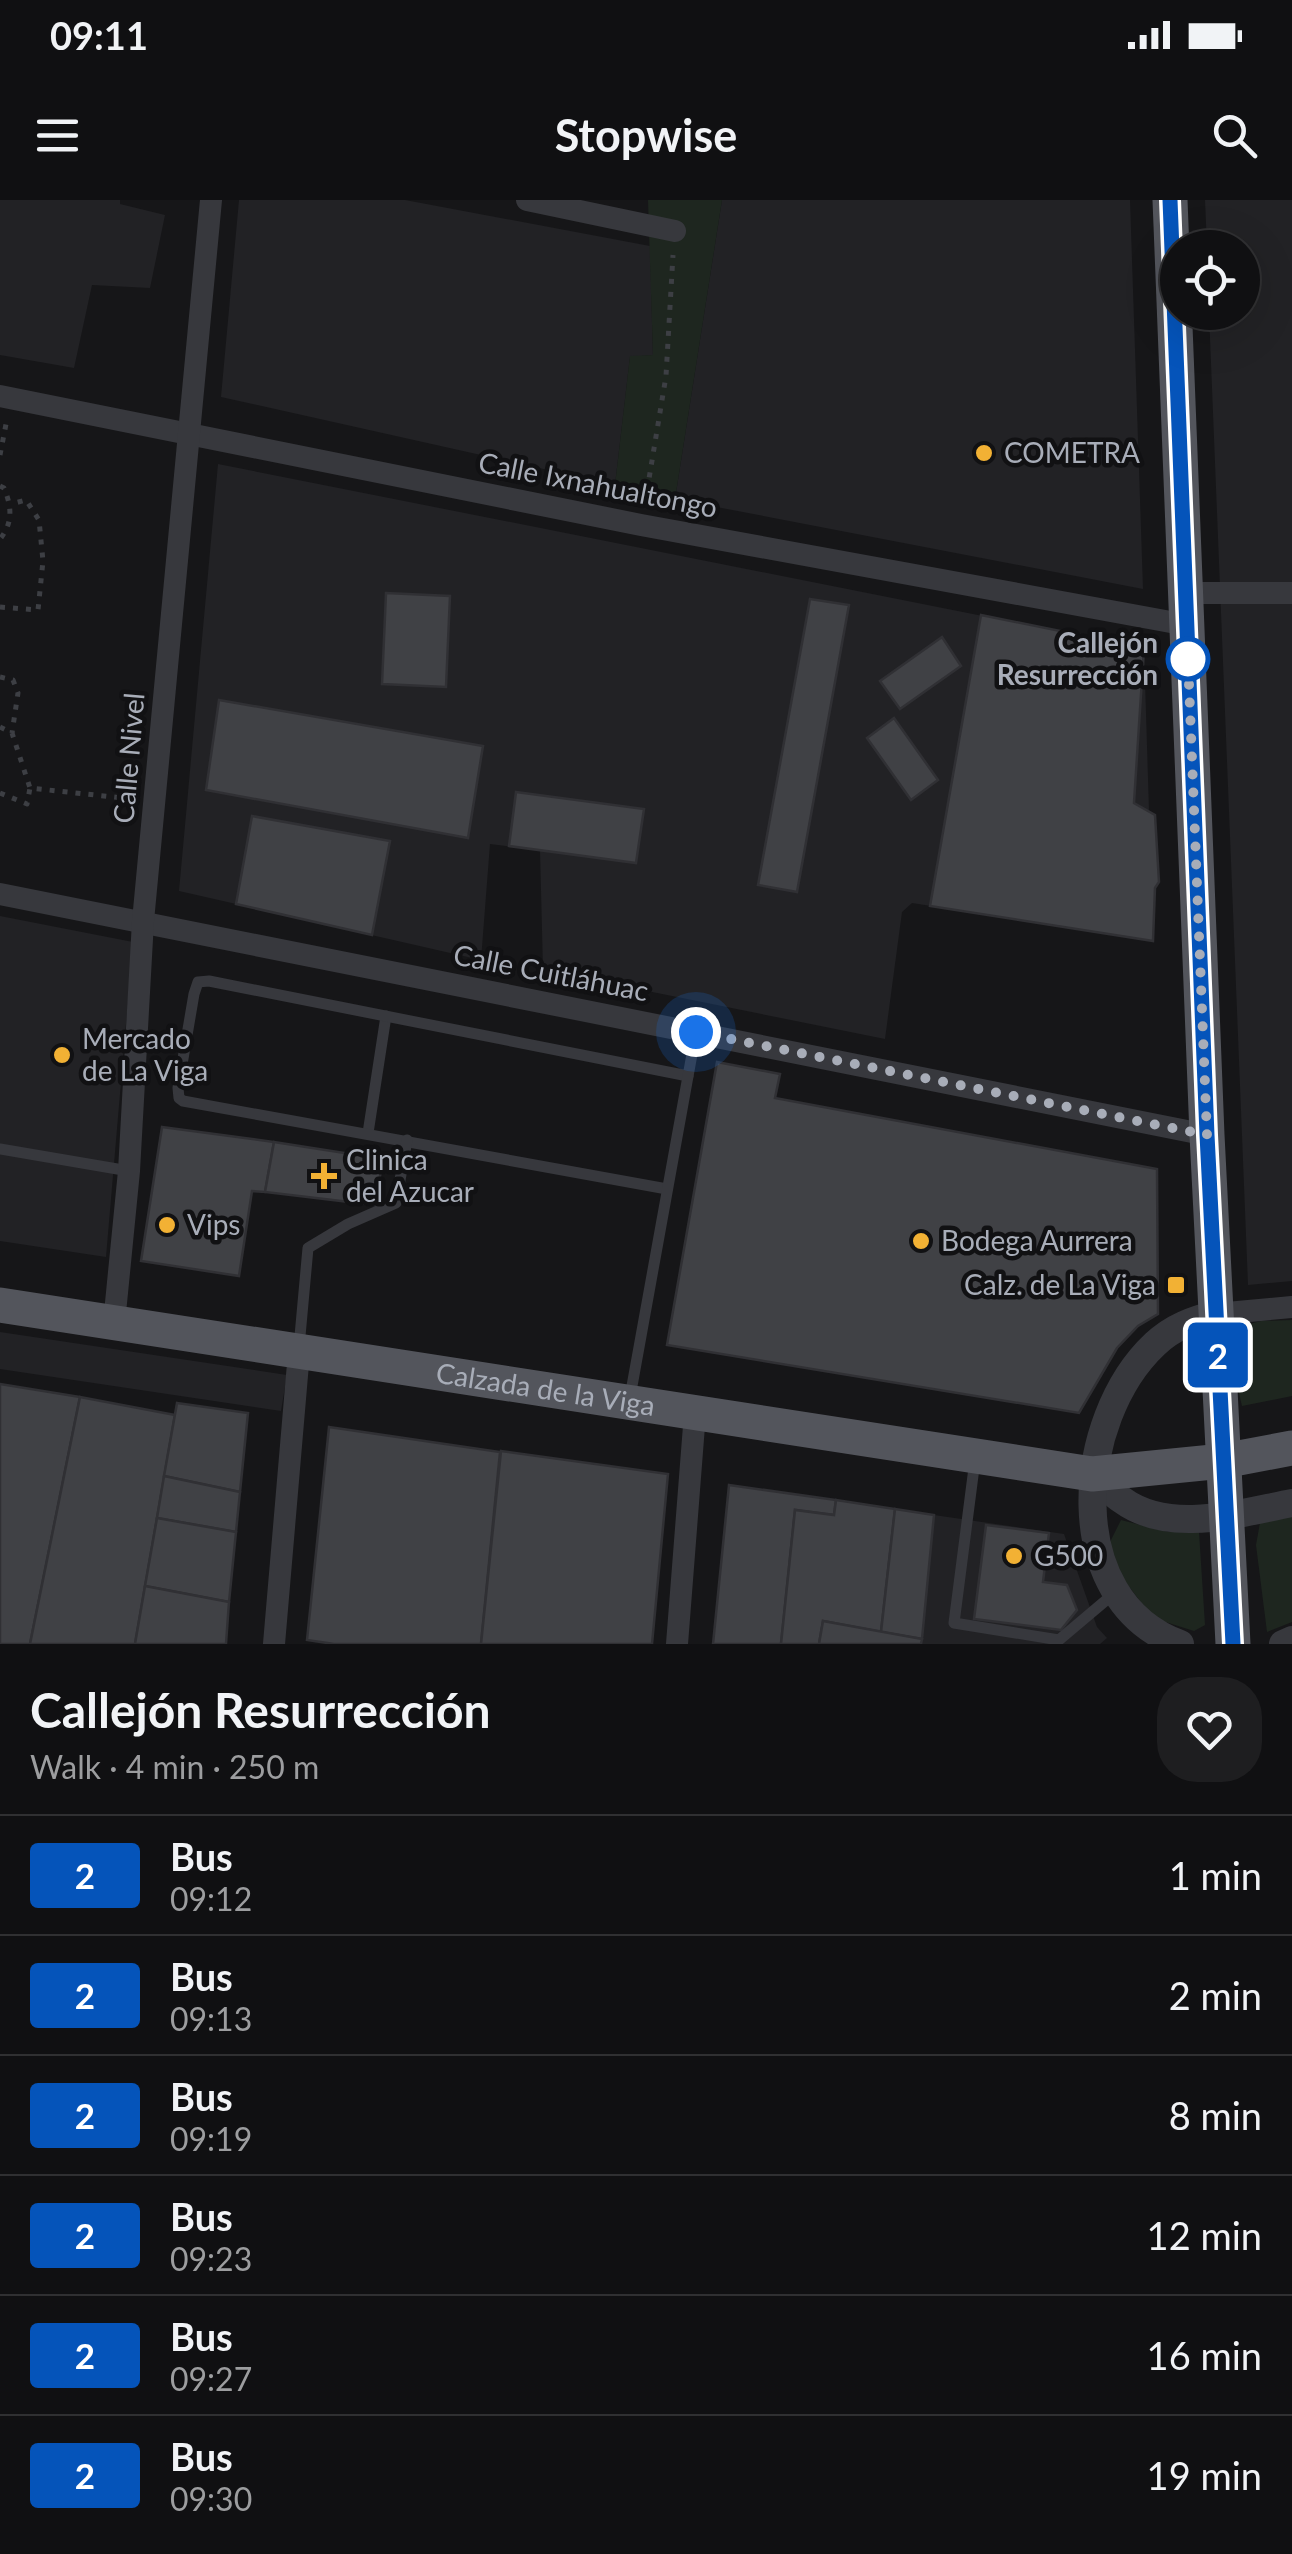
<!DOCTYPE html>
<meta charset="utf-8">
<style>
body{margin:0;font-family:Lato,sans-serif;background:#1e1e20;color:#f1f3f6;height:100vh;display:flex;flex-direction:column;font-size:38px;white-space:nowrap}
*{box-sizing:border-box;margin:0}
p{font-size:32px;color:#9c9d9f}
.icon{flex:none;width:55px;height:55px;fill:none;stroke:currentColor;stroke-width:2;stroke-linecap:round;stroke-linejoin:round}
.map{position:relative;height:1444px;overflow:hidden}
.sheet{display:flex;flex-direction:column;background:#101012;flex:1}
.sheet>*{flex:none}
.badge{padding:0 20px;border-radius:8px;font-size:35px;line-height:65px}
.buttons{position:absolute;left:1160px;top:30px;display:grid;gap:20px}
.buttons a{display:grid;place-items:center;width:100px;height:100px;border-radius:50%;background:#101012;box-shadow:0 10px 40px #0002,0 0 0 2px #303032;font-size:50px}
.you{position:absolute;width:50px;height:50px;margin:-25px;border:8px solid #fff;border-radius:50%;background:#1a73e8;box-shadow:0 0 0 15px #1a73e833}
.map>.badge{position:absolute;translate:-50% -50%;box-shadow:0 0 0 5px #fff}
.round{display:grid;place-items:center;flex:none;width:105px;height:105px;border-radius:40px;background:#1e1e20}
.overview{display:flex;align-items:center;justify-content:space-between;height:170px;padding:0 30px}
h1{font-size:48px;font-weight:700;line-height:75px}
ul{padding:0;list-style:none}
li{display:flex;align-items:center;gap:30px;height:120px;padding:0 30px;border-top:2px solid #303032}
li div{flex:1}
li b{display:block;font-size:38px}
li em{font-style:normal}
li .badge{min-width:110px;font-weight:700;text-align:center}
.status{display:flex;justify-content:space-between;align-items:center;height:70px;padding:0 50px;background:#101012;direction:ltr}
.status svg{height:28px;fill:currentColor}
header{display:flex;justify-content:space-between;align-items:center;height:130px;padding:0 30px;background:#101012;font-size:45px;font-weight:700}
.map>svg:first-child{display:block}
</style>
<div class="status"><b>09:11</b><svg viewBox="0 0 49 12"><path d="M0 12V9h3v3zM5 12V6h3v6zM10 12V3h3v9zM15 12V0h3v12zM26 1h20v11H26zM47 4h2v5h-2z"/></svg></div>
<header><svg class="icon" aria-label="menu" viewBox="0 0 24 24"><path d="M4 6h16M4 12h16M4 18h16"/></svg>Stopwise<svg class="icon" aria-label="search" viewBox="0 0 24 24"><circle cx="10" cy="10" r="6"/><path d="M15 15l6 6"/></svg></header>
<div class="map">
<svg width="1292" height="1444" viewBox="0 0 1292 1444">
<rect width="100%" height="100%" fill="#161618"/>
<g fill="#222225">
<path d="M0,0H120V4L165,15L150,88L92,85L74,168L0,155Z"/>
<path d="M239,0H405L650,46L653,155L630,157L615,285L221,197Z"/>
<path d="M722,0H1130L1143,389L675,299Z"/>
<path d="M1205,0H1292V1081L1248,1085L1209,113L1242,112V48L1207,47Z"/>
<path d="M218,264L1144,448L1153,741L912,703L902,712L885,839L543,770L540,650L490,644L481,760L179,691Z"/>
<path d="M0,716L133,742L106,1057L0,1041Z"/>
<path d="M0,1132L287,1175L281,1211L0,1169Z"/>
<path d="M934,1315L1064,1334L1097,1427L1107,1438L1100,1444H921Z"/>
</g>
<g fill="#1e261f">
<path d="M648,0H722L675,299L615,285L630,156L653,155Z"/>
<path d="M1292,1120V1196L1242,1206L1234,1172L1237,1127L1261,1121Z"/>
<path d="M1292,1308V1422L1267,1432L1256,1345L1261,1317Z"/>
<path d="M1121,1320L1168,1332H1199L1205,1425L1194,1431L1153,1418L1118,1372L1107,1348Z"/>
</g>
<g fill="#404145" stroke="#303034" stroke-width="2.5">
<path d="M386,393L450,396L446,487L382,484Z"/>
<path d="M810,399L849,405L797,692L758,685Z"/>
<path d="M981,415L1144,448L1134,603L1155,615L1159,682L1155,688L1153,741L930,706Z"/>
<path d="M942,437L961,466L900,509L880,481Z"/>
<path d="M219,500L483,546L468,638L206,590Z"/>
<path d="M894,518L938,580L911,600L867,538Z"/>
<path d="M516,592L644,609L636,663L509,646Z"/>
<path d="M252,616L390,641L372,735L236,704Z"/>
<path d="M717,862L780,874L775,898L1157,969L1158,1114L1138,1126L1117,1148L1079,1213L667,1145Z"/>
<path d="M162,927L274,942L265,992L252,991L239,1076L141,1061Z"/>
<path d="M274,942L383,959L375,1005L265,992Z"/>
<path d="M0,1184L80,1197L30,1444H0Z"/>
<path d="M80,1197L175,1215L135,1444H30Z"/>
<path d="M177,1203L248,1213L240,1292L164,1276Z"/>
<path d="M329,1227L500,1252L481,1444H334L307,1440Z"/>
<path d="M501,1251L668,1274L652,1444H481Z"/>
<path d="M164,1276L240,1292L236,1332L157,1318Z"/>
<path d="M729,1285L836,1300L834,1315L795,1310L781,1444H713Z"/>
<path d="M836,1300L895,1309L881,1432L823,1421L819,1444H781L795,1310L834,1315Z"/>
<path d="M895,1309L934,1315L922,1439L881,1432Z"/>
<path d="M157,1318L236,1332L229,1402L145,1386Z"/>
<path d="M986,1325L1049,1333L1043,1382L1067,1385L1077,1410L1061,1430L974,1419Z"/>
<path d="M145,1386L229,1402L226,1444H135Z"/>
<path d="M823,1421L922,1439L921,1444H819Z"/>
</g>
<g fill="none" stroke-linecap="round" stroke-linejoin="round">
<g stroke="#3d3f44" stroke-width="5" stroke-dasharray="5 8" stroke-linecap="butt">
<path d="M0,255L7,219"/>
<path d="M0,286L4,288C12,307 13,323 0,339"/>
<path d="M645,303L666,176L673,55"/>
<path d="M0,407L38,410L43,361L39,320L26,300L11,304"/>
<path d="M0,477L13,480L18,493L12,533"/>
<path d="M0,527L12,533L30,588L132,599"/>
<path d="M0,593L27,604L30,588"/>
</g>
<g stroke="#37383d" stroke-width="11">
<path d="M368,933L386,816"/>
<path d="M0,949L129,971"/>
<path d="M667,989L183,901L179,898L178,888L194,794L198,782L209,781L688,876"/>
<path d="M299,1147L308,1048L348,1024L396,1003L407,940"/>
<path d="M630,1197L696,832"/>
<path d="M975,1260L954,1423L1059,1440L1117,1391"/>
</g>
<g stroke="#37383d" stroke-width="22">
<path d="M527,0L675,31"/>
<path d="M0,196L641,325L1187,425"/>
<path d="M1185,393H1292"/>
<path d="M0,694L1207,935"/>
<path d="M1216,1114L1292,1107"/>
<path d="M114,1123L129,971L143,721L211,0"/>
<path d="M274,1444L299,1152"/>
<path d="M677,1444L695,1213"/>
</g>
<g stroke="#37383d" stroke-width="28">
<path d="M1092,1274C1102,1282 1111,1293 1122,1300C1170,1335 1239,1313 1292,1303"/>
<path d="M1180,1444C1060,1400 1075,1219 1155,1144C1173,1127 1193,1120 1216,1114"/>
<path d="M1283,1444L1292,1440"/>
</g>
<g stroke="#53555c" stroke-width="35">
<path d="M1170,0L1207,935L1233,1444"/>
<path id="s1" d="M0,1105L1092,1274L1223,1261L1292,1248"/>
</g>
</g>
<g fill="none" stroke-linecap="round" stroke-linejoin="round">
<defs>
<path id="line" d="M1170,0L1207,935L1233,1444"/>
</defs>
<use href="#line" stroke="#fff" stroke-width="22"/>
<use href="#line" stroke="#0554ba" stroke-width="15"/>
<path stroke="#a8adb8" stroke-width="10" stroke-dasharray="0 18" d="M696,832L1207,935L1188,459"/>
</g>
<g fill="#f2b134" stroke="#111113" stroke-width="4">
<circle cx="984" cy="253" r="10"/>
<circle cx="62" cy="855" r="10"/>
<path d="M319 961h10v10h10v10h-10v10h-10v-10h-10v-10h10z"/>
<circle cx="167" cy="1025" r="10"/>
<circle cx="921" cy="1041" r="10"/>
<rect x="1166" y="1075" width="20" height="20" rx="5"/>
<circle cx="1014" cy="1356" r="10"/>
</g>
<circle fill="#fff" stroke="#0554ba" stroke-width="5" cx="1188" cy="459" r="20"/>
<g text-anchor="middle" stroke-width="9" stroke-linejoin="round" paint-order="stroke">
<g font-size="28" fill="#a8adb8" stroke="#111113" text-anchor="start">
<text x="1004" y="263">COMETRA</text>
<text x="82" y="849">Mercado<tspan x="82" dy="32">de La Viga</tspan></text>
<text x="346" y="970">Clinica<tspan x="346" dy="32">del Azucar</tspan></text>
<text x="187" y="1035">Vips</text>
<text x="941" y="1051">Bodega Aurrera</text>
<text x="1156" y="1095" text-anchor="end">Calz. de La Viga</text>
<text x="1034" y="1366">G500</text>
</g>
<g font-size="28" fill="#a8adb8" stroke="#111113">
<text transform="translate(598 285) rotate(11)" y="10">Calle Ixnahualtongo</text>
<text transform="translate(129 558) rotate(-85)" y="10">Calle Nivel</text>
<text transform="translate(551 773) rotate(11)" y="10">Calle Cuitláhuac</text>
<text dy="10" stroke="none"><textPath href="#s1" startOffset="552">Calzada de la Viga</textPath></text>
</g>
<g font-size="28" font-weight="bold" fill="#a8adb8" stroke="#111113" text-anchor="end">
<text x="1158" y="453">Callejón<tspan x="1158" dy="32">Resurrección</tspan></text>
</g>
</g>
</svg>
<div class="buttons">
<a><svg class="icon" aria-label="locate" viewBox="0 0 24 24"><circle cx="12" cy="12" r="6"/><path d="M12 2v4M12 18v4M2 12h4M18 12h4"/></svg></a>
</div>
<div class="you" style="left:696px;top:832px"></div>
<b class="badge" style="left:1218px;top:1155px;background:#0554ba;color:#fff">2</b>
</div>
<section class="sheet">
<div class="overview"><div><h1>Callejón Resurrección</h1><p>Walk · 4 min · 250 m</p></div><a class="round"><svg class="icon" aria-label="heart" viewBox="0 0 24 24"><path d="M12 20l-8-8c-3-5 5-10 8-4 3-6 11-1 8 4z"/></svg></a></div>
<ul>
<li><span class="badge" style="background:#0554ba;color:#fff">2</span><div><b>Bus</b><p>09:12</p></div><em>1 min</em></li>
<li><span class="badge" style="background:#0554ba;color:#fff">2</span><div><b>Bus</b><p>09:13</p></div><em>2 min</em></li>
<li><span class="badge" style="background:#0554ba;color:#fff">2</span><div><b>Bus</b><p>09:19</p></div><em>8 min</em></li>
<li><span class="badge" style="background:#0554ba;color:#fff">2</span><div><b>Bus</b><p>09:23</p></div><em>12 min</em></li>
<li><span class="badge" style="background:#0554ba;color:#fff">2</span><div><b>Bus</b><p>09:27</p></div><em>16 min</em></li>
<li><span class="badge" style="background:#0554ba;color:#fff">2</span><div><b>Bus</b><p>09:30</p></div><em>19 min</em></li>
</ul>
</section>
